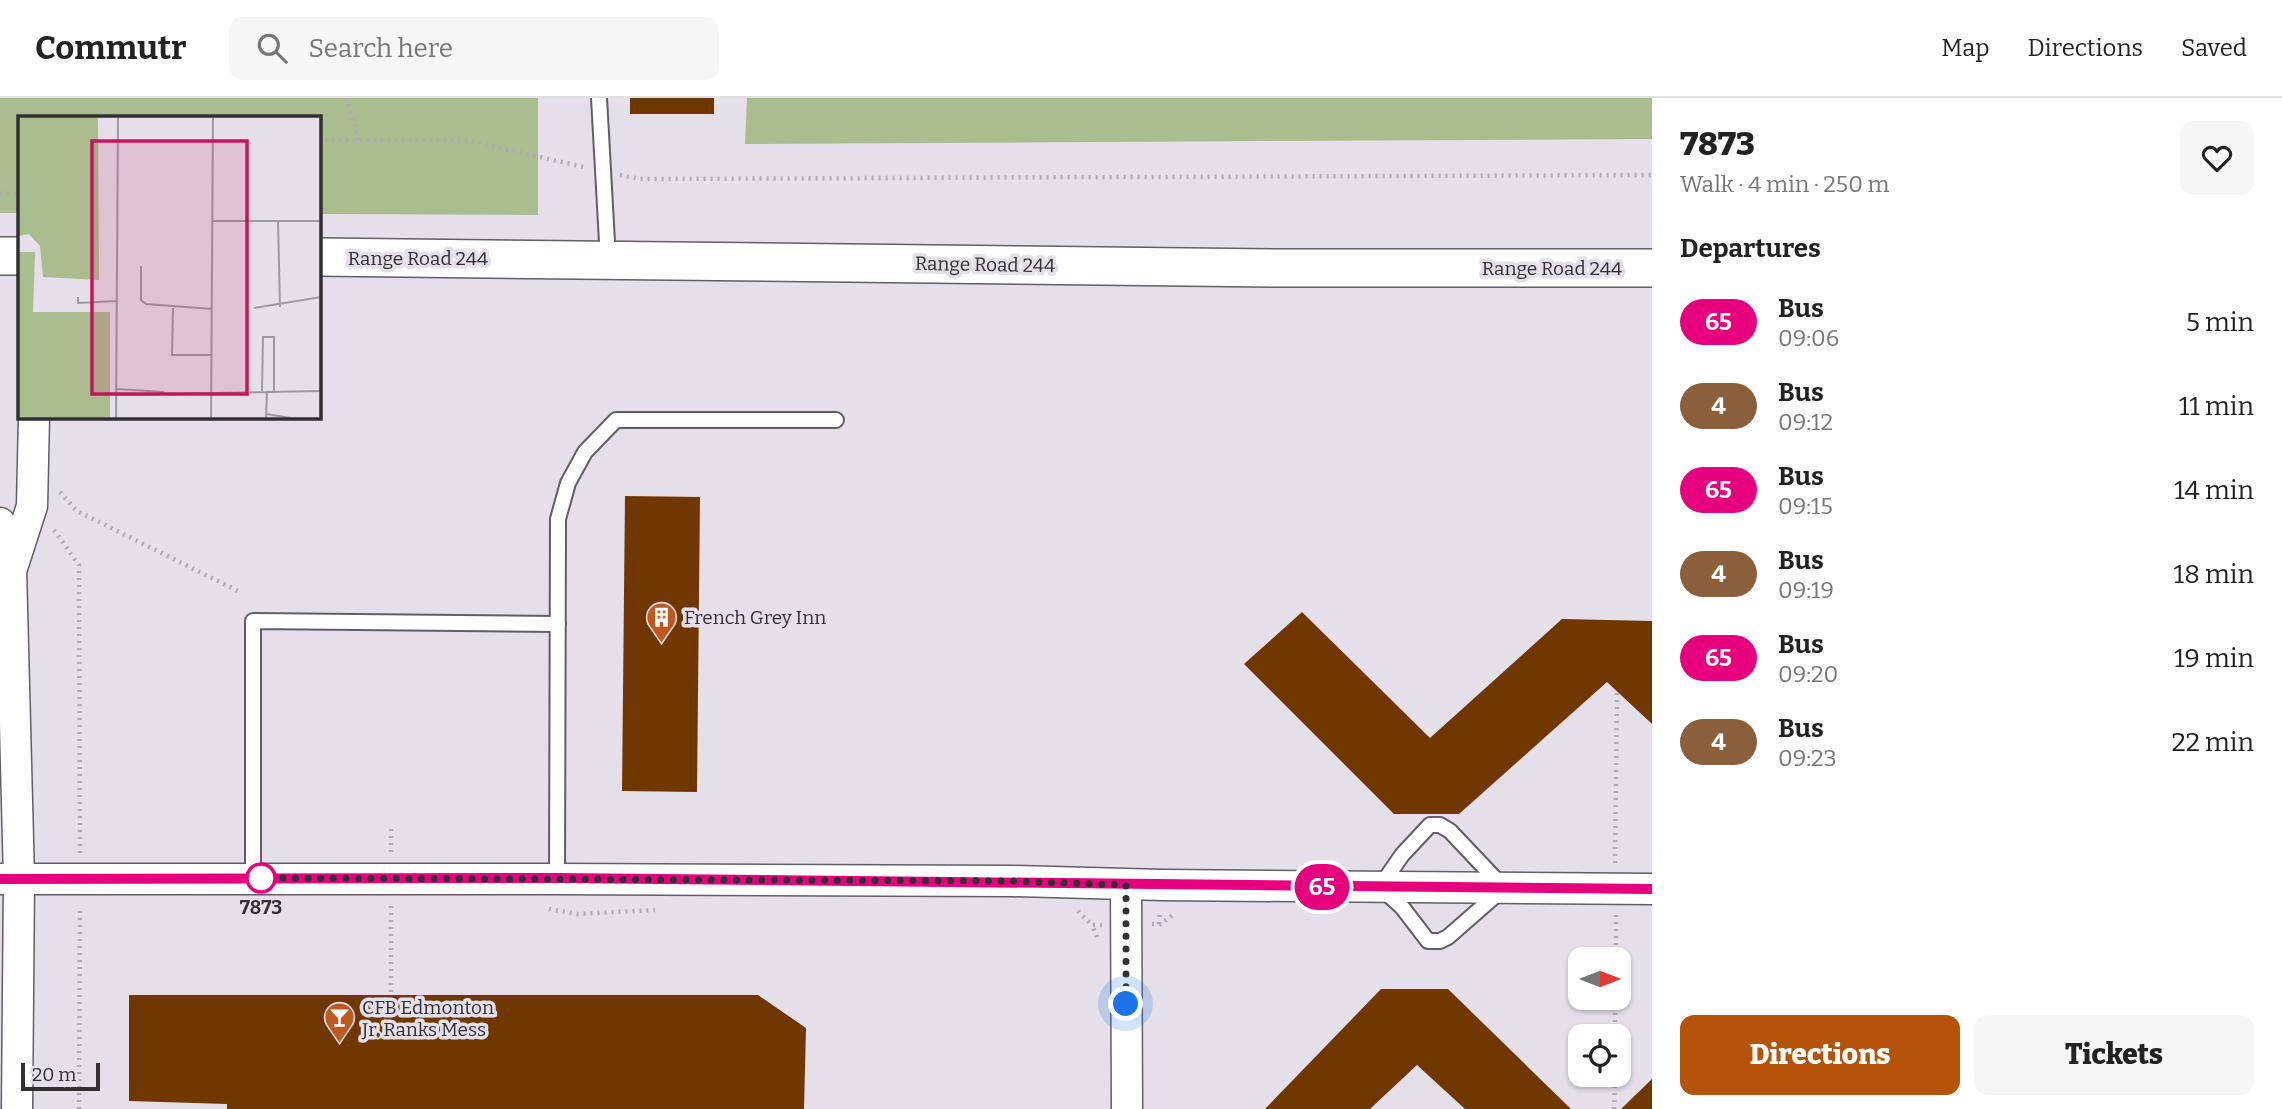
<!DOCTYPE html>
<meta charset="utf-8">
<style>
body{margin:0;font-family:Bitter,serif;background:#f6f6f6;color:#222;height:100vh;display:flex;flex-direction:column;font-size:26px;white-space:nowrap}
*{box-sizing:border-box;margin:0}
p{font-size:23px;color:#767676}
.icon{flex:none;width:38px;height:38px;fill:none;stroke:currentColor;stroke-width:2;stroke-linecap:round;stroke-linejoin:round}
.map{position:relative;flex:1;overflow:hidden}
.sheet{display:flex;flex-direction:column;background:#fff;width:630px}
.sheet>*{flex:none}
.badge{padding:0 14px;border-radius:23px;font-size:24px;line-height:46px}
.needle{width:46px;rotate:90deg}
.tools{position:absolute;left:1568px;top:849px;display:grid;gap:14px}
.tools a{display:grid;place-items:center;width:63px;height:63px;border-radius:14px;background:#fff;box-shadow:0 2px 5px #0004;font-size:35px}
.scale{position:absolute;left:21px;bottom:18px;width:79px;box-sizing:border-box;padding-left:7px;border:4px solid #323034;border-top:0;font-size:19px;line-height:24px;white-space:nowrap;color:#323034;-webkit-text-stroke:5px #e4dfe9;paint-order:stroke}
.you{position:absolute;width:35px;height:35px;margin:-18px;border:5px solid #fff;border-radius:50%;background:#1a73e8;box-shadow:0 0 0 10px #1a73e833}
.map>.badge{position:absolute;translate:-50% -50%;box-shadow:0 0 0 4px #fff}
h2{padding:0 28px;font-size:26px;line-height:63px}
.round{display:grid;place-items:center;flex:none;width:74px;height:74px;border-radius:14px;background:#f6f6f6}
.headline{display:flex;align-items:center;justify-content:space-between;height:119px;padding:0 28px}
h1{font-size:33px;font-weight:800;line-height:52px}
.primary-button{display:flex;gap:14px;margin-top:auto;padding:14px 28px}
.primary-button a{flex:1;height:80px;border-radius:14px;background:#b45309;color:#fff;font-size:28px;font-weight:800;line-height:80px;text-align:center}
.primary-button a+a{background:#f6f6f6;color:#222}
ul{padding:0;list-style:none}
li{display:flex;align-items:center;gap:21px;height:84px;padding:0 28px}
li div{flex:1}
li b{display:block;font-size:26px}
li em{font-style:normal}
li .badge{min-width:77px;font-weight:700;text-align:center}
header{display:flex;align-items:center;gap:42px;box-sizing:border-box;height:98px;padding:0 35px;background:#fff;border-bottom:2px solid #e0e0e0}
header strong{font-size:33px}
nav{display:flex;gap:38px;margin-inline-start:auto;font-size:24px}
.search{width:490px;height:63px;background:#f6f6f6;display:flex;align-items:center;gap:18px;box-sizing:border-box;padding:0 24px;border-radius:14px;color:#767676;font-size:26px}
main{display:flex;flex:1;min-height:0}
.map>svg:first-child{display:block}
</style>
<header>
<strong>Commutr</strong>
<div class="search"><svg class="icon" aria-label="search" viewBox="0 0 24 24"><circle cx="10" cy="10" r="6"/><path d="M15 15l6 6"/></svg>Search here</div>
<nav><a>Map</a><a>Directions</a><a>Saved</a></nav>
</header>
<main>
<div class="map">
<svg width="1652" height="1011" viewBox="0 0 1652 1011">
<rect width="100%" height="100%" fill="#e4dfe9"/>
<g fill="#abbd8f">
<path d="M0,0H538V117L319,116L318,19H19V115H0Z"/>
<path d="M747,0H1652V41L745,46Z"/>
</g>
<g fill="#703701">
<rect x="630" y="0" width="84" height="16"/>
<path d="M625,398L700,399L697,694L622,693Z"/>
<path d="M1302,514L1430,640L1562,521L1652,523V626L1607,584L1459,716H1394L1244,566Z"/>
<path d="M1381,891H1448L1571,1011H1465L1417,967L1370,1011H1265Z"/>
<path d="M129,897H758L806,930L804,1011H227V1006L129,1003Z"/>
<path d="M1652,981V1011H1621Z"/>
</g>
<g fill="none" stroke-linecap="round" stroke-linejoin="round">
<defs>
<g id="service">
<path d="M599,0L608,162"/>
<path d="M1430,727H1440L1450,733L1504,790L1448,839L1440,843H1428L1402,809L1380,789L1402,757Z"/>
<path d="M253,780V523L558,526"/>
<path d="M557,781L558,421L568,385L585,354L616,322H836"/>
</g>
<g id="minor">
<path d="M0,425L11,471L19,781L17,1011"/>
<path d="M12,470L32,408L34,318"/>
<path d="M0,781H557L1012,783L1163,787L1652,791"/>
<path d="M1126,787L1127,1011"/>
</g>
<g id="tertiary">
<path d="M0,158H19"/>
<path d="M318,159L1276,170H1652"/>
</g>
</defs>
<use href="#service" stroke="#625d66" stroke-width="18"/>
<use href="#minor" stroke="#625d66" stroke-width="33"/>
<use href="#tertiary" stroke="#625d66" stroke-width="40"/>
<g stroke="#afaab3" stroke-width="4.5" stroke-dasharray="2 5" stroke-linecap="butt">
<path d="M346,0L354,23L358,43"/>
<path d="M318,42L469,43L584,69"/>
<path d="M620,77L640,81L1652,77"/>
<path d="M0,95L19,96"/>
<path d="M60,394L77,413L242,495"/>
<path d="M54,432L79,467L80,755"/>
<path d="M391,754V727"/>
<path d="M1615,765L1617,594"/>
<path d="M391,808V897"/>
<path d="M549,811L577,816L655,812"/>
<path d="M1078,813L1092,827"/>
<path d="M1152,826H1159L1160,814"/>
<path d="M1159,827L1174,816"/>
<path d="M1097,839L1092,827H1102"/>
<path d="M1616,861V816"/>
<path d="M1615,938V900"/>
<path d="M79,1011L80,809"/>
<path d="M1614,1011L1615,976"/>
</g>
<use href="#service" stroke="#fff" stroke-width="14"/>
<use href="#minor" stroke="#fff" stroke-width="30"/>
<use href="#tertiary" stroke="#fff" stroke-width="37"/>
</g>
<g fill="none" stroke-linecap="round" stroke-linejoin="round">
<defs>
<path id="line" d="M0,781L557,780L1652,791"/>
</defs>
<use href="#line" stroke="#fff" stroke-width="16"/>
<use href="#line" stroke="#e6007e" stroke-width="10"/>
<path stroke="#323034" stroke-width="7" stroke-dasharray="0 12.6" d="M261,780H253L1012,783L1126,787V906"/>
</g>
<defs>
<symbol id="building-pin" viewBox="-11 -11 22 30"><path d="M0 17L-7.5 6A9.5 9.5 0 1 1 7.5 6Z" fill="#bd5a22" stroke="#e4dfe9"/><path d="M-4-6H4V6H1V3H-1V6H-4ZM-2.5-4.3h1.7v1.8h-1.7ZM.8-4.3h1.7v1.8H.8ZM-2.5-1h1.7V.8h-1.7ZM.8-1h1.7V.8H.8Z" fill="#fff"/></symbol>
<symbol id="bar-pin" viewBox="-11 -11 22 30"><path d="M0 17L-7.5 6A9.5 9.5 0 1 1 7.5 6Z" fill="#bd5a22" stroke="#e4dfe9"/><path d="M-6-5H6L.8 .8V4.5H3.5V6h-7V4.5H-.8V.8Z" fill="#fff"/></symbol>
</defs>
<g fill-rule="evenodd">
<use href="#building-pin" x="644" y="502" width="35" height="47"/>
<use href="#bar-pin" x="322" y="902" width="35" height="47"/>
</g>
<circle fill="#fff" stroke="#e6007e" stroke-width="3.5" cx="261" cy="780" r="14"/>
<g text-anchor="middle" stroke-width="7" stroke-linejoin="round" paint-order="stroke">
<g font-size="19" fill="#323034" stroke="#e4dfe9">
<text x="418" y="167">Range Road 244</text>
<text transform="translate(985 166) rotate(1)" y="7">Range Road 244</text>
<text x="1552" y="177">Range Road 244</text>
</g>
<g font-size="19" fill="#323034" stroke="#e4dfe9" text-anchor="start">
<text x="684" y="526">French Grey Inn</text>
<text x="362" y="916">CFB Edmonton<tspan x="362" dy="22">Jr. Ranks Mess</tspan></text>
</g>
<g font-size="19" font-weight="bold" fill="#323034" stroke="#e4dfe9">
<text x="261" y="816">7873</text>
</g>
</g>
<g transform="translate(18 18)">
<rect width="303" height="303" fill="#e4dfe9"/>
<path d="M0,0H80L81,164L25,161L22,130L11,118L0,120ZM0,136H17L15,196H92V303H0Z" fill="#abbd8f"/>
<path fill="none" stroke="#9d99a1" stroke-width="2" d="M194,105H303M260,105L262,191M123,150V184L128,188L194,193M60,181V187L99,185M155,192L154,239H193M236,192L303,181M98,273L146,276M244,275L245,221H256V275M98,279L303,275M248,298L273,302M98,303L100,0M193,303L195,0M248,303L249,275"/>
<path fill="#c2185b" fill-opacity="0.15" stroke="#c2185b" stroke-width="3.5" d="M74,25H229V278H74Z"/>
<rect width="303" height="303" fill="none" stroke="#323034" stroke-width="3.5"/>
</g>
</svg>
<div class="tools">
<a><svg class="needle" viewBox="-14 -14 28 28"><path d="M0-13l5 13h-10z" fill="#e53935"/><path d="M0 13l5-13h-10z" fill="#767676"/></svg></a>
<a><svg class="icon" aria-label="locate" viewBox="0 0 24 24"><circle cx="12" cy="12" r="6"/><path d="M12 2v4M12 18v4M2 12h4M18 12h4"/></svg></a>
</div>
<div class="scale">20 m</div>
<div class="you" style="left:1126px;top:906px"></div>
<b class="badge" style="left:1322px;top:789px;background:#e6007e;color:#fff">65</b>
</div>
<section class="sheet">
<div class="headline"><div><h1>7873</h1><p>Walk · 4 min · 250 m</p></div><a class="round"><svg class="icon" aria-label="heart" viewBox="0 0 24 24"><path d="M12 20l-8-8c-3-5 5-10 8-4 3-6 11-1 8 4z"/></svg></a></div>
<h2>Departures</h2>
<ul>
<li><span class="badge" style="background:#e6007e;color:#fff">65</span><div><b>Bus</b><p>09:06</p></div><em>5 min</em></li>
<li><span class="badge" style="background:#8b5e3c;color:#fff">4</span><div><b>Bus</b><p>09:12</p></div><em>11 min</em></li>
<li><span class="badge" style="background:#e6007e;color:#fff">65</span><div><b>Bus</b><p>09:15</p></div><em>14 min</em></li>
<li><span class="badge" style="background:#8b5e3c;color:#fff">4</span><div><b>Bus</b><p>09:19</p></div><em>18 min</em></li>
<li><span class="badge" style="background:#e6007e;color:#fff">65</span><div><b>Bus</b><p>09:20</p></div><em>19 min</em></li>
<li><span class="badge" style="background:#8b5e3c;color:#fff">4</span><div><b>Bus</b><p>09:23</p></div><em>22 min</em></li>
</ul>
<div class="primary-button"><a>Directions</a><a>Tickets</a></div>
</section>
</main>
